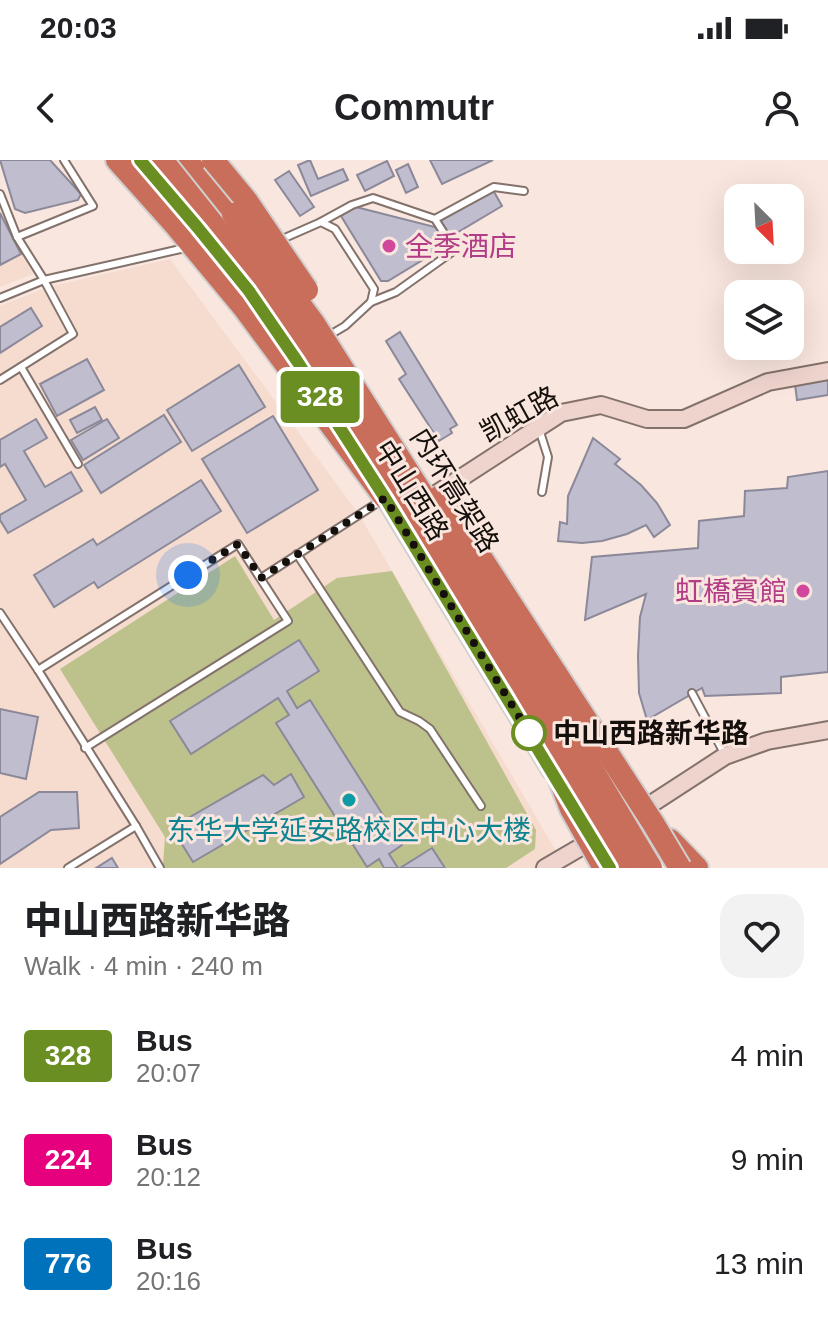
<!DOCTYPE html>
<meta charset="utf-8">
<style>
body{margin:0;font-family:Arial,"Noto Sans SC",sans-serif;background:#f2f2f2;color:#202124;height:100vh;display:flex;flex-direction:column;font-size:30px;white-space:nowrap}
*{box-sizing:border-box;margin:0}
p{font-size:26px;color:#757577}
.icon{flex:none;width:44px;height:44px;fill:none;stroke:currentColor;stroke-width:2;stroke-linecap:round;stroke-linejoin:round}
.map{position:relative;height:708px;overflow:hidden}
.drawer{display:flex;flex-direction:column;background:#fff;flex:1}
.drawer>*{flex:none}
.badge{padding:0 16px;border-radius:6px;font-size:28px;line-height:52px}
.needle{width:52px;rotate:156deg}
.tools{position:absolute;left:724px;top:24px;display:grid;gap:16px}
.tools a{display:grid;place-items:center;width:80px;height:80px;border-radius:16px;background:#fff;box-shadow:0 8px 32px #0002;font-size:40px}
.you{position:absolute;width:40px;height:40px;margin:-20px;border:6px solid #fff;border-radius:50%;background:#1a73e8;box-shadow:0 0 0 12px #1a73e833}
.map>.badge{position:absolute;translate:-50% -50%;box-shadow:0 0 0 4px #fff}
.round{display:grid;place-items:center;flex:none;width:84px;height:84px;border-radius:24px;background:#f2f2f2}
.head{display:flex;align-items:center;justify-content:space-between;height:136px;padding:0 24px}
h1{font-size:38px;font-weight:800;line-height:60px}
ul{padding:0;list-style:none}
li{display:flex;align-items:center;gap:24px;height:104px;padding:0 24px}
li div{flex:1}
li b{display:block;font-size:30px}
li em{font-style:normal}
li .badge{min-width:88px;font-weight:700;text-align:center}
.status{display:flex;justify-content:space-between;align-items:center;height:56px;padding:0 40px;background:#fff;direction:ltr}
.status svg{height:22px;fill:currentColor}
header{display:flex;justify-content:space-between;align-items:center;height:104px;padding:0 24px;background:#fff;font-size:36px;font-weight:800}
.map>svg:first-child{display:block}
</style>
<div class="status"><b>20:03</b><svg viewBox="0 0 49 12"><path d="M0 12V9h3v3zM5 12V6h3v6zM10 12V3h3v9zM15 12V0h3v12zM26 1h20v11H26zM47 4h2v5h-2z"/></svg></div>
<header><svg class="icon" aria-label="back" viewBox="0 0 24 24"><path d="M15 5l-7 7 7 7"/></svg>Commutr<svg class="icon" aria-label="person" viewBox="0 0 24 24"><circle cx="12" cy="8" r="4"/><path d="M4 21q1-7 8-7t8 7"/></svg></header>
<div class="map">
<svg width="828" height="708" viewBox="0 0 828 708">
<rect width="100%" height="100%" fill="#f9e6de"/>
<g fill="#f6dbcf">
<path d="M0,50L33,114L0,127Z"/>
<path d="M170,99L358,353L566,708H0V146L48,127Z"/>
</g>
<path fill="#bdc28c" d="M235,396L274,460L337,418L392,411L536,670L535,689L506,708H165L163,704L165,677L60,509Z"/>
<g fill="#bfbdce" stroke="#8b8999" stroke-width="2">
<path d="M0,0H50L81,34L78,40L25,53L15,49Z"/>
<path d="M310,0L318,19L343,9L348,20L311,36L298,5Z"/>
<path d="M430,0H493L442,24Z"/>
<path d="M387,1L394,16L365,31L357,15Z"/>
<path d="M408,4L418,27L406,33L396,10Z"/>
<path d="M289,11L314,47L300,56L275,20Z"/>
<path d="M493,30L502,46L448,78L439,62Z"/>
<path d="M356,47L439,68L449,84L388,121H381L341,56Z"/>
<path d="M0,53L21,94L0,105Z"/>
<path d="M31,148L42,166L0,193V167Z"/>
<path d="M400,172L457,265L450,269L452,273L439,281L399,219L406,214L386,181Z"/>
<path d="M87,199L104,230L57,256L40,224Z"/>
<path d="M239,205L265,247L192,291L167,250Z"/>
<path d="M828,219V235L797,240L795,224Z"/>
<path d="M95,247L102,260L77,273L70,260Z"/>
<path d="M164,255L181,282L101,333L84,305Z"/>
<path d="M273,256L318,330L247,373L202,299Z"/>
<path d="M36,259L47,278L24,291L45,327L71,312L82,331L8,373L0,360V355L26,340L5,304L0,307V280Z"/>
<path d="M107,259L119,278L83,300L71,280Z"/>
<path d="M593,278L620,299L615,304L641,325L657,343L670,365L654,377L646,365L627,374L602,381L582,383L558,381L560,362L567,364L568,336Z"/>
<path d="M828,311V512L781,517V533L705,536L702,528L647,560L639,533L638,496L640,457L646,434L585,460L592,397L698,388L699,361L744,356L745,331L787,328L788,317Z"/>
<path d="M201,320L221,351L98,428L94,422L54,447L34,415L93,379L97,385Z"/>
<path d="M299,480L319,511L287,531L297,548L310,540L402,685L389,694L398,708H384L379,699L367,707L276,563L289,555L278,538L191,594L170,561Z"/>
<path d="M0,549L38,557L26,619L0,613Z"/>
<path d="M291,614L304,637L193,702L180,681L191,675L183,661L263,615L274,625Z"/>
<path d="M39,632H77L79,668L51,670L0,704V657Z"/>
<path d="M432,688L445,708H400Z"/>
<path d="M112,698L118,708H96Z"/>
</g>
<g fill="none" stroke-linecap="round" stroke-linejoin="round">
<defs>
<g id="lane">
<path d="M0,34L17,77L93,46L64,0"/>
<path d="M435,59L494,27L524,31"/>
<path d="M321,62L352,45L373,38L435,59L452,86V92L396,132L371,142"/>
<path d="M280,80L321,62L335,69L374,129L371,142L345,166L328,176"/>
<path d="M0,138L44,120L185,88"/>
<path d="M21,207L78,304"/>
<path d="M0,220L73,174L44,120L17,77"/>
<path d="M539,269L548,297L542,332"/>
<path d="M297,394L400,552L419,561L430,569L481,646"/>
<path d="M261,418L382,340"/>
<path d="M0,453L38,510L136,666L160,708"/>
<path d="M38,510L238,384L288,461L85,588"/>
<path d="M692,533L724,593"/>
<path d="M68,708L136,666"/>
</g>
<g id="secondary">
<path d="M430,338L561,253L601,245L647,259H684L768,222L828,211"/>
<path d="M545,708L622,663L725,596L767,581L828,570"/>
</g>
<g id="primary">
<path d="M140,0C200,70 257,138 306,216"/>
<path d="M379,328L551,610"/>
</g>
<g id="highway">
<path d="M117,0L176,66L244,148L385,338"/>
<path d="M186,0L233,54"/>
<path d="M670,680L697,708"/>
</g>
</defs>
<use href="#lane" stroke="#83726b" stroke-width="10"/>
<use href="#secondary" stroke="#83726b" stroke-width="20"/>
<use href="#primary" stroke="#d0cfcf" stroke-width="22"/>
<use href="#highway" stroke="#d0cfcf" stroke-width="26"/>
<use href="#lane" stroke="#fff" stroke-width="6"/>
<use href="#secondary" stroke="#efd4ce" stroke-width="16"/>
<use href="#primary" stroke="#dfa89d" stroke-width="18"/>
<use href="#highway" stroke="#ca6e5c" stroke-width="22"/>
<defs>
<g id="highway-bridge">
<path d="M162,0L303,177L523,526L627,708"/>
<path d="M213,0L246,40L307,130"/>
<path d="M233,54L313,162L520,488L651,708"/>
<path d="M440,336L458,362L653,663L680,708"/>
<path d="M550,594L571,649L604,708"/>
</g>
</defs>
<use href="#highway-bridge" stroke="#d0cfcf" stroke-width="26" stroke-linecap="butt"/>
<use href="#highway-bridge" stroke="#ca6e5c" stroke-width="22"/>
</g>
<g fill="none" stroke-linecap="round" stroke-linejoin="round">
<defs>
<path id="line" d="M140,0L198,68L249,131L297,201L385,338L610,708"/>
</defs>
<use href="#line" stroke="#fff" stroke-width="18"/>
<use href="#line" stroke="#6b8e23" stroke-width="12"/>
<path stroke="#16100d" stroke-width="8" stroke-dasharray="0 14.4" d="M188,415L238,384L261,418L385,338L534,581L529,573"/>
</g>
<g fill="#d1479c" stroke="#f9e6de" stroke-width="3">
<circle cx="389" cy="86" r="8"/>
<circle cx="803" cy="431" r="8"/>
</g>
<circle fill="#fff" stroke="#6b8e23" stroke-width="4" cx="529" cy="573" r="16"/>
<circle fill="#0f9aa8" stroke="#f9e6de" stroke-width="3" cx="349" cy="640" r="8"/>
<g text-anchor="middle" stroke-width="6" stroke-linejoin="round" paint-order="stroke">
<g font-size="28" fill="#b23c85" stroke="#f9e6de" text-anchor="start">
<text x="405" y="96">全季酒店</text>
<text x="787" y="441" text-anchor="end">虹橋賓館</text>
</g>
<g font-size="28" fill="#16100d" stroke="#f9e6de">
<text transform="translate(519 254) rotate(-29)" y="10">凯虹路</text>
<text transform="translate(412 330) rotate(58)" y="10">中山西路</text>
<text transform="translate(455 330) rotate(58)" y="10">内环高架路</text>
</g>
<g font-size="28" font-weight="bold" fill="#16100d" stroke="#f9e6de" text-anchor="start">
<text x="553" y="583">中山西路新华路</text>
</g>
<g font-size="28" fill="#0d838f" stroke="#f9e6de">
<text x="349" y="680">东华大学延安路校区中心大楼</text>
</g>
</g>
</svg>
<div class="tools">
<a><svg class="needle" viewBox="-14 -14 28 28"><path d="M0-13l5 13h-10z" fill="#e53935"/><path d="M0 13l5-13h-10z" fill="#757577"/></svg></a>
<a><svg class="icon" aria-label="layers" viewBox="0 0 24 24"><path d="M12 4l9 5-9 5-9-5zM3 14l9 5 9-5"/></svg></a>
</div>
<div class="you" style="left:188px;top:415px"></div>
<b class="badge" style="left:320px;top:237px;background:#6b8e23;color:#fff">328</b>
</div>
<section class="drawer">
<div class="head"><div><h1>中山西路新华路</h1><p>Walk · 4 min · 240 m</p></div><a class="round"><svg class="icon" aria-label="heart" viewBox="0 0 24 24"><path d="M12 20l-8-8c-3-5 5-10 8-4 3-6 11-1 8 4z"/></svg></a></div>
<ul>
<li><span class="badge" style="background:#6b8e23;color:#fff">328</span><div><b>Bus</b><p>20:07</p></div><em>4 min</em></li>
<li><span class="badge" style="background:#e6007e;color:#fff">224</span><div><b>Bus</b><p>20:12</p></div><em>9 min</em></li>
<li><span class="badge" style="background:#0072bc;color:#fff">776</span><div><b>Bus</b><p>20:16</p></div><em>13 min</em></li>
</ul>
</section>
